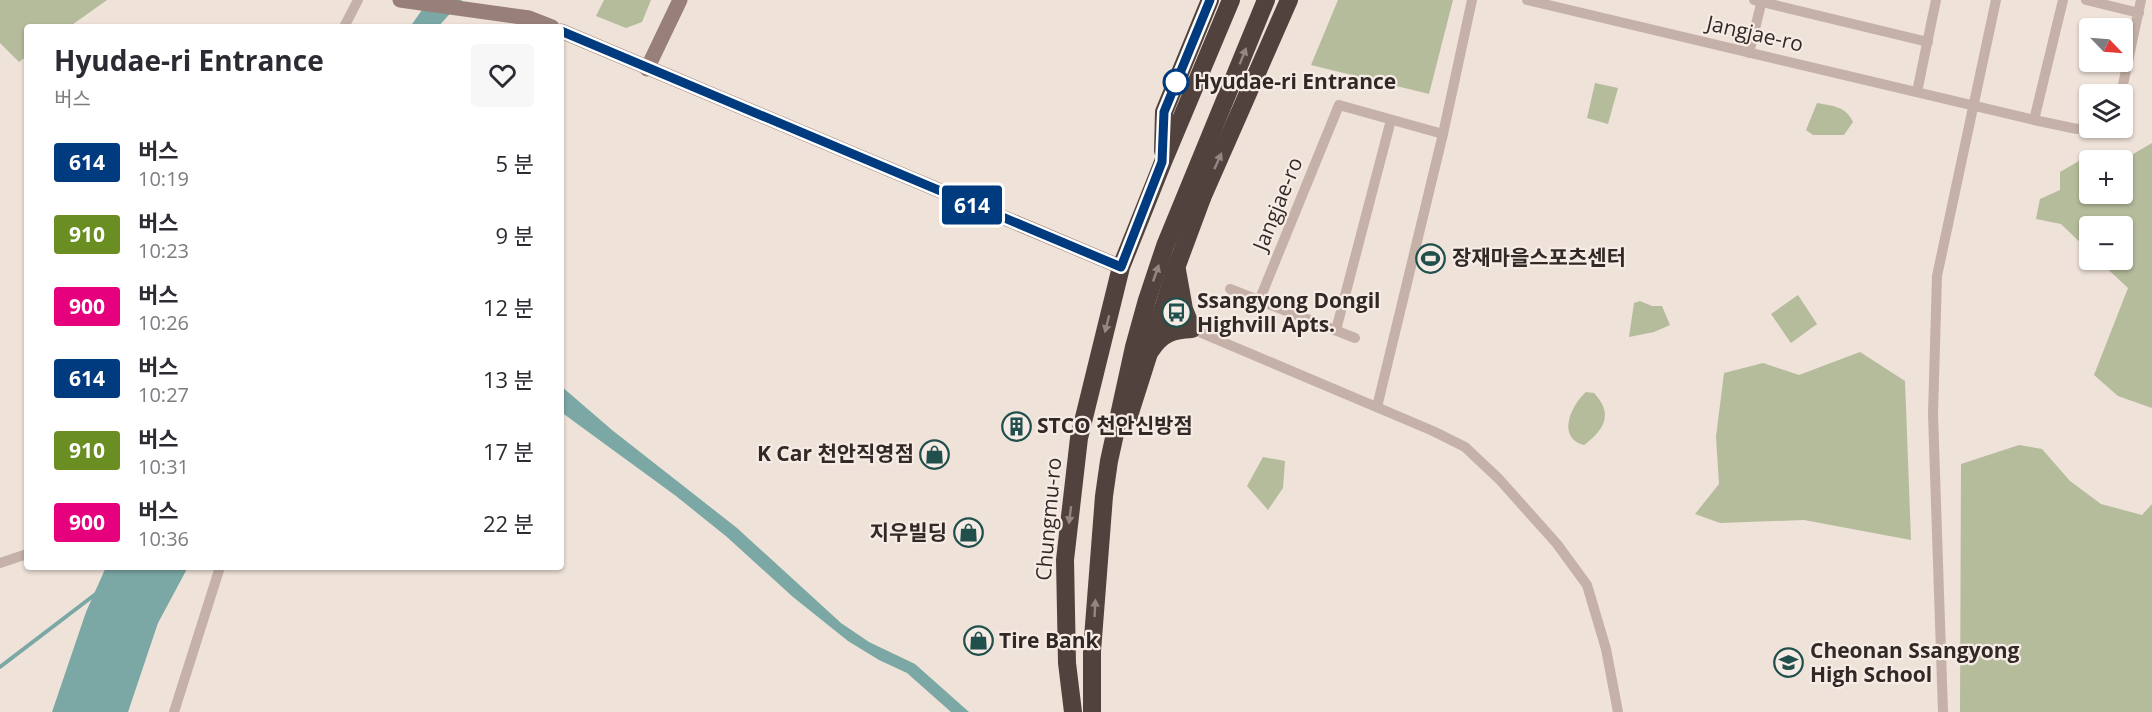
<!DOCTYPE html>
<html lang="ko">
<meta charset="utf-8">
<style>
body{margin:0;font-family:"Open Sans","Noto Sans KR",sans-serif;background:#f7f7f7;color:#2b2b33;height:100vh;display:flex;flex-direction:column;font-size:22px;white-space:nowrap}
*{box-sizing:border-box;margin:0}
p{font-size:20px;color:#7c7c81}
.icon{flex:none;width:33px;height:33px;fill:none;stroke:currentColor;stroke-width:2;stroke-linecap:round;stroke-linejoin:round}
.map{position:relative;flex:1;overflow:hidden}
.details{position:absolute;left:24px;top:24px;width:540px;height:546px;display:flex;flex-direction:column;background:#fff;border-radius:6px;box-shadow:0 2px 4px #0004}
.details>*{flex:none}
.badge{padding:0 12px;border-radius:4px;font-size:21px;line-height:39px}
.needle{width:39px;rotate:115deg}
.controls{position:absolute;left:2079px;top:18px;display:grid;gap:12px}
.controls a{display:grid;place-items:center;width:54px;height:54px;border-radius:6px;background:#fff;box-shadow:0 2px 4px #0004;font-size:30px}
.map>.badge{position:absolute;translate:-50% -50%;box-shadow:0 0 0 3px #fff}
.round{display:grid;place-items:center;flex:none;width:63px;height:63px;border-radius:6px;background:#f7f7f7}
.overview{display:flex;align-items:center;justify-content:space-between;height:102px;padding:0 30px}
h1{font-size:28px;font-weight:700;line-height:45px}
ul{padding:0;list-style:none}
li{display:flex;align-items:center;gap:18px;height:72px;padding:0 30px}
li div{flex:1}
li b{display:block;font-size:22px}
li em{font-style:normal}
li .badge{min-width:66px;font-weight:700;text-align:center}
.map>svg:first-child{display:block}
</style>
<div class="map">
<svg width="2152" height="712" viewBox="0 0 2152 712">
<rect width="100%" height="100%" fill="#eee2d9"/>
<g fill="#b5bc9b" fill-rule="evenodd">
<path d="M0,0H107L69,27H27V56L19,62L0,43Z"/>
<path d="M604,0H651L642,22L626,28L596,16Z"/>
<path d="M1338,0H1453L1429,94L1311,65Z"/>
<path d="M1595,83L1618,88L1608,124L1587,118Z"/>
<path d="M1817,103C1832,106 1846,106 1853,122L1844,135H1813L1806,130Z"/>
<path d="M2152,143V408L2118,396L2094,375L2128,288L2098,260H2122V226H2090L2089,251L2061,224L2036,219L2040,199L2060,190V172L2096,151L2128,157ZM2090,160H2122V194H2090Z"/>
<path d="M1798,295L1817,324L1791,343L1771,314Z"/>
<path d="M1640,301L1652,306H1662L1670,325L1654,332L1629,337L1634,303Z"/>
<path d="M1860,352L1905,381L1911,540L1804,520L1720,523L1695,514L1719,484L1716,437L1724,373L1763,363L1799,375Z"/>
<path d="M1586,392L1594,393C1614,414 1604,430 1584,445C1556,438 1571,405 1586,392Z"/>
<path d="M2019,445L2042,449L2070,481L2101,504L2142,515L2152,504V712H1960L1961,464Z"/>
<path d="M1263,457L1285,461L1283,488L1268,510L1247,486Z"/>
</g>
<g fill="#7ba8a5">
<path d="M429,0H462L438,27H410Z"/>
<path d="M561,386L612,430L737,528L841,623L869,642L915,664L969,712H951L907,673L879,660L848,641L793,597L727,537L676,496L561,412Z"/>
<path d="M106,567H188L158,623L128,712H52L86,612Z"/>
</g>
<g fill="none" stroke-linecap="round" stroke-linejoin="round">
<path stroke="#7ba8a5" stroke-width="4" d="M0,667L97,593"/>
<g stroke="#c5b1a7" stroke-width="10">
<path d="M1527,0L2034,120L2077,129L2090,127"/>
<path d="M1754,0L1928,42"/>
<path d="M2086,0L2139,13"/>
<path d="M344,27L358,0"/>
<path d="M1749,53L1762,0"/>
<path d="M1917,92L1936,0"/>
<path d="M2121,94L2141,0"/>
<path d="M2034,120L2063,0"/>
<path d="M1230,289L1355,338"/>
<path d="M1259,301L1339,105L1443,134"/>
<path d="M1192,329L1433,431L1465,447L1499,479L1557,544L1587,585L1606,649L1618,712"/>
<path d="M1336,330L1391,120"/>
<path d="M1377,407L1443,134L1472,0"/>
<path d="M0,563L27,554"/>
<path d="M174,712L220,567"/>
<path d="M1943,712L1933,414L1937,276L1996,0"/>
</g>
<g stroke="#988078" stroke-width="15">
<path d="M400,0L529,18L552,27"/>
<path d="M561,31L1121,267"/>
<path d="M647,69L680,0"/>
</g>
<g stroke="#52423e" stroke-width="18">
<path d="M1163,151L1164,112L1210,0"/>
<path d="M1195,207L1202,198L1289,0"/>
<path d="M1151,350C1162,333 1173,330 1192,329L1184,309L1177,270"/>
<path d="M1128,419L1176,268L1202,198"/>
<path d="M1073,712L1067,663L1065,560L1079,438L1121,267L1163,162L1231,0"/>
<path d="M1092,712V651L1104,496L1109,461L1134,347L1147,300L1165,246L1266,0"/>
</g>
</g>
<defs><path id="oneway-solid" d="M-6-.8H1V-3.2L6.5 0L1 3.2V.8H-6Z" transform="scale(1.5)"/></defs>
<g fill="#948681">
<use href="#oneway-solid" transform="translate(1243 56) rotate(-68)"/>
<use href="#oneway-solid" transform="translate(1218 161) rotate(-66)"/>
<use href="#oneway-solid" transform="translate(1156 273) rotate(-71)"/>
<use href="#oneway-solid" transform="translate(1107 324) rotate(104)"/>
<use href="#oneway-solid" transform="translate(1070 515) rotate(97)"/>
<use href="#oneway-solid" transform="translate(1095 608) rotate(-87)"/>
</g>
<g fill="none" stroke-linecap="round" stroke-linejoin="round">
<defs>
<path id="line" d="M561,31L1121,267L1162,162L1164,112L1210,0"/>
</defs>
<use href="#line" stroke="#fff" stroke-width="14"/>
<use href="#line" stroke="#003b80" stroke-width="9"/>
</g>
<defs>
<symbol id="stadium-ring" viewBox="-11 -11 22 22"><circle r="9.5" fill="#f7ece5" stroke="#204f4c" stroke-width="1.5"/><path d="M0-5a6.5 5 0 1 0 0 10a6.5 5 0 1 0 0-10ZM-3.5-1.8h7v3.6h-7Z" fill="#204f4c"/></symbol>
<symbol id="bus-ring" viewBox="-11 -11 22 22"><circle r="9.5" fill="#f7ece5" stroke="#204f4c" stroke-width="1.5"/><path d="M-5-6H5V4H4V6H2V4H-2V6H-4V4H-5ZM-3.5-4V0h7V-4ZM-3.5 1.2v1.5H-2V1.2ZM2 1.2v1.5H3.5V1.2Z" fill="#204f4c"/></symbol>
<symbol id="building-ring" viewBox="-11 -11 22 22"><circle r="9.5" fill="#f7ece5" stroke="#204f4c" stroke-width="1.5"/><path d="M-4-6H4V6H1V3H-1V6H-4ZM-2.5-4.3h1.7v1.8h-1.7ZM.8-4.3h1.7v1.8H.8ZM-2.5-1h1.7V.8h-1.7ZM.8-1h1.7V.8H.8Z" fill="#204f4c"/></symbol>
<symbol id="shop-ring" viewBox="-11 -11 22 22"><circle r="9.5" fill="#f7ece5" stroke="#204f4c" stroke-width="1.5"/><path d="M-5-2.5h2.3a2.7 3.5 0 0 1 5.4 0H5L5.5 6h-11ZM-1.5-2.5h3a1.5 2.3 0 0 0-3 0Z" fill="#204f4c"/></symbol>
<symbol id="school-ring" viewBox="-11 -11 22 22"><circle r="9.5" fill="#f7ece5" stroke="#204f4c" stroke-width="1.5"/><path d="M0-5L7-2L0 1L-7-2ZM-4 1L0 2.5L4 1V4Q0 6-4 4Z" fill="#204f4c"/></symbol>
</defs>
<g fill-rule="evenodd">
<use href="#stadium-ring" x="1414" y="242" width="33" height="33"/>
<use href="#bus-ring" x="1160" y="296" width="33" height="33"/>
<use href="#building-ring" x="1000" y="410" width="33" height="33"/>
<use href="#shop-ring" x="918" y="438" width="33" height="33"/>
<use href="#shop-ring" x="952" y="516" width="33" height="33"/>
<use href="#shop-ring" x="962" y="624" width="33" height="33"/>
<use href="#school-ring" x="1772" y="646" width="33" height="33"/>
</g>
<circle fill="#fff" stroke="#003b80" stroke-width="3" cx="1176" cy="82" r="12"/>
<g text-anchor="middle" stroke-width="4.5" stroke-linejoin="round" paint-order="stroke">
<g font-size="21" fill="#322927" stroke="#f7ece5">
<text transform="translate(1755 34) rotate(13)" y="7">Jangjae-ro</text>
<text transform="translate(1278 204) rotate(-68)" y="7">Jangjae-ro</text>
<text transform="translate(1049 519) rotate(-85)" y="7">Chungmu-ro</text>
</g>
<g font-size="21" font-weight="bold" fill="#322927" stroke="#f7ece5" text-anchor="start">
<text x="1194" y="89">Hyudae-ri Entrance</text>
</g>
<g font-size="21" font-weight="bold" fill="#322927" stroke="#f7ece5" text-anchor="start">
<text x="1452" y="265">장재마을스포츠센터</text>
<text x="1197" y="308">Ssangyong Dongil<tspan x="1197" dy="24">Highvill Apts.</tspan></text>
<text x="1037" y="433">STCO 천안신방점</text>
<text x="914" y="461" text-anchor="end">K Car 천안직영점</text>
<text x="947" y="540" text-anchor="end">지우빌딩</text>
<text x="999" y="648">Tire Bank</text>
<text x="1810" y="658">Cheonan Ssangyong<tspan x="1810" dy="24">High School</tspan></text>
</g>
</g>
</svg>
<div class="controls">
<a><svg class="needle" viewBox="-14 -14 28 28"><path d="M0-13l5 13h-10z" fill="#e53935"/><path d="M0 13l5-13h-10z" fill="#7c7c81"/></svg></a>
<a><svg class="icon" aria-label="layers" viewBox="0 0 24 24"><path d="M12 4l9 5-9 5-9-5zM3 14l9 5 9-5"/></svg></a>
<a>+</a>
<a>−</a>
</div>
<b class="badge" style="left:972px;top:205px;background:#003b80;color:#fff">614</b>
<section class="details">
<div class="overview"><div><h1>Hyudae-ri Entrance</h1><p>버스</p></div><a class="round"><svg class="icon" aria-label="heart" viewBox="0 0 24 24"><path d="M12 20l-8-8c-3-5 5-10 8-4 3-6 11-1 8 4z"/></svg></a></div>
<ul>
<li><span class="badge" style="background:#003b80;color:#fff">614</span><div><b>버스</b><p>10:19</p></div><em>5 분</em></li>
<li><span class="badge" style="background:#6b8e23;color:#fff">910</span><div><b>버스</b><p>10:23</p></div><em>9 분</em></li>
<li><span class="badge" style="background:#e6007e;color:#fff">900</span><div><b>버스</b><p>10:26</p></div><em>12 분</em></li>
<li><span class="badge" style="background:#003b80;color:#fff">614</span><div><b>버스</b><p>10:27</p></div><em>13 분</em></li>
<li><span class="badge" style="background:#6b8e23;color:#fff">910</span><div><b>버스</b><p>10:31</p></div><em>17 분</em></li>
<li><span class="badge" style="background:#e6007e;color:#fff">900</span><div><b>버스</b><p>10:36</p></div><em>22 분</em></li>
</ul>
</section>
</div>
